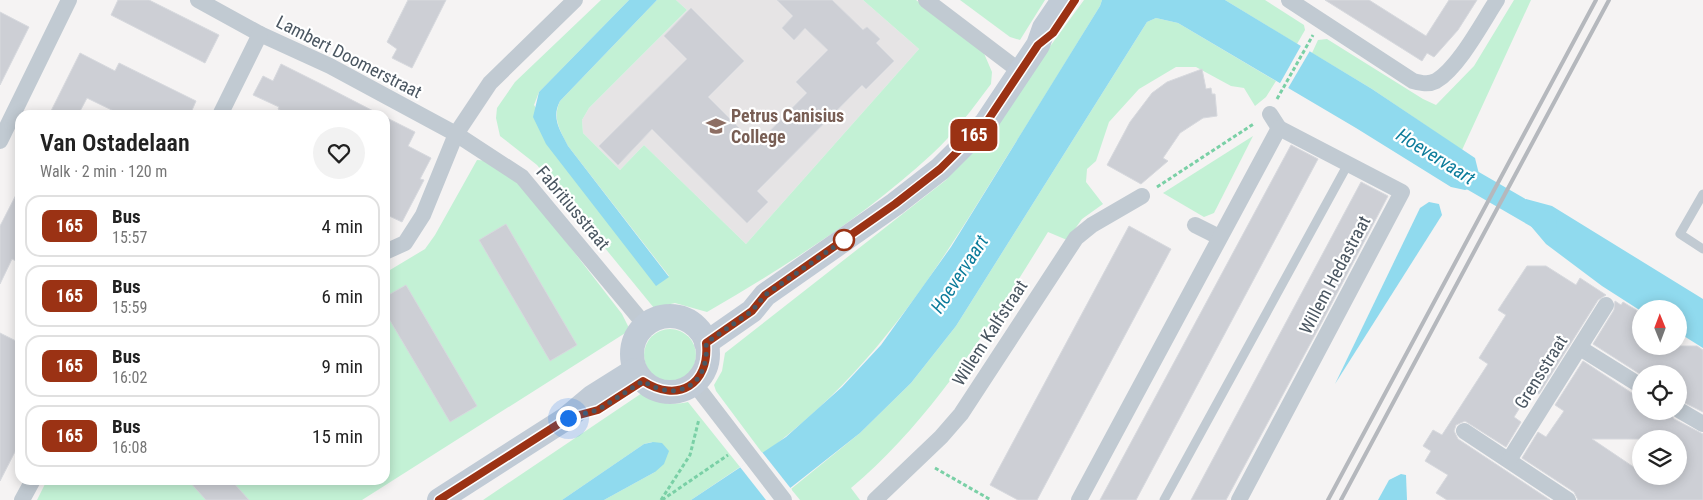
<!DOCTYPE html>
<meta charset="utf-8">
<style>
body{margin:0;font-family:"Roboto Condensed",sans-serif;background:#f2f2f2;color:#222;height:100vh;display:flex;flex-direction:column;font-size:19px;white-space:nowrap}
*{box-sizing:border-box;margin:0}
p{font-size:16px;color:#767676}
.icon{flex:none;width:28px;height:28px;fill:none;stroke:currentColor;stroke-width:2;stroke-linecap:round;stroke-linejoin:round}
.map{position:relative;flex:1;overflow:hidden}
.side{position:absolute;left:15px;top:110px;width:375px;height:375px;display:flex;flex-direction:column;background:#fff;border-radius:15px;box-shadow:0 2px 12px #0003}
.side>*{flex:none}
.badge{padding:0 10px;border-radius:8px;font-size:18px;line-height:32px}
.needle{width:32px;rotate:359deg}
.fabs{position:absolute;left:1632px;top:300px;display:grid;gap:10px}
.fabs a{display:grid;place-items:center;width:55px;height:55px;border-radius:50%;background:#fff;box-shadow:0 2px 12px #0003;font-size:25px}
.you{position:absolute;width:25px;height:25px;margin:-12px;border:4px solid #fff;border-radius:50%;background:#1a73e8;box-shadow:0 0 0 8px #1a73e833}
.map>.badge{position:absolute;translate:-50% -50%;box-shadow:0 0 0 2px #fff}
.round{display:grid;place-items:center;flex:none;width:52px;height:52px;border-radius:26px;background:#f2f2f2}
.headline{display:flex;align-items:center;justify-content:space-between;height:85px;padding:0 25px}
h1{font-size:24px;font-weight:600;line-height:38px}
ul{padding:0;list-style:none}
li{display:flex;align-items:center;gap:15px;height:62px;margin:0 10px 8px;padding:0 15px;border:2px solid #e0e0e0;border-radius:15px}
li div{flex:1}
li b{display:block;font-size:19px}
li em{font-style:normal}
li .badge{min-width:55px;font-weight:700;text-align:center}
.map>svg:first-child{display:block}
</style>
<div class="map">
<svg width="1703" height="500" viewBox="0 0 1703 500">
<rect width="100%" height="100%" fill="#f5f3f3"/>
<path fill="#e6e4e5" d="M676,0H863L919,49L746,244L644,145L620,170L583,133L582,120L589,108L687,10Z"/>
<g fill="#c3f1d5">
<path d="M601,0H629L539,92L534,105L656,285L669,276L568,146C560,130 552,118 560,101L657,0H676L687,10L589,108L582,120L583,133L620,170L644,145L746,244L919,49L863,0H916L983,51L992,72L991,84C973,108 954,134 932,154C865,216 786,266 707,312L675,303L654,308L537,165L500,136L496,118L497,108L515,82Z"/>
<path d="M960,0H1045L1020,40L1010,37Z"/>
<path d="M1084,0H1102L1100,6C1065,63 1030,120 994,177C928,284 867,378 763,454L716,391L714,385L722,371L725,353L946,180L985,135Z"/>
<path d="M1225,0H1265L1304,25L1305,30L1297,44Z"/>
<path d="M1514,0H1531L1462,150L1372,89L1312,53L1318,40L1327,39L1423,99L1436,105L1474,66Z"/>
<path d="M1156,18L1178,23L1276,81L1266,97L1255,106L1244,88L1231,86L1196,67H1176L1139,89L1109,122L1096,161L1087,169L1086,182L1103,204L1082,219L1067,240L1048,232C992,323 933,419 851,488L860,500H800L791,489L860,433L911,383L956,326L1147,22Z"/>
<path d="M1253,136L1214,213L1204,217L1163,193Z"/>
<path d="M477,160L491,161L523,186L622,314L630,330L362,500H37L47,480H385V273L425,249L435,235Z"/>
<circle cx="670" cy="355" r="26"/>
<path d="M642,393C656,403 671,406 688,402L740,467L691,500H604L655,472L652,442L644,444L562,500H483Z"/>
</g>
<g fill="#90daee">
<path d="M629,0H657L560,101C551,118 560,130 568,146L669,277L656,286L546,144L533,117L539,92Z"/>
<path d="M1102,0H1225L1372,89L1475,158L1479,174L1472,188L1465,190L1451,187L1356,128L1178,23L1156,18L1147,22L956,326L911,383L860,433L775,500H691L786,437L842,387L881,345L951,247L1100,6Z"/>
<path d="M1526,199L1552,206L1703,299V348L1679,333V309H1641V311L1602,286L1546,244L1519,212Z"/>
<path d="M1429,202L1439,204L1442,215L1335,384L1420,208Z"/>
<path d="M653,442L662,443L669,451L664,464L655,472L604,500H562L644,444Z"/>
<path d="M1401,474L1406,475L1407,500H1378L1389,480Z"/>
</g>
<g fill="#f5f3f3">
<path d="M1302,44L1311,49L1287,90L1279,85Z"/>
<path d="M762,452L792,490L776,500H766L740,467Z"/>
</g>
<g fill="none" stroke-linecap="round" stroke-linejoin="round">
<path stroke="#90daee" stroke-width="21" d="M1451,168L1546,223"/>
</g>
<g fill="#cdcfd5" stroke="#d7d9de" fill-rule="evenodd">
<path d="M118,0H149L219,35L205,63L111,15Z"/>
<path d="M408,0H446L412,68L392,58L397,49L387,42Z"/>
<path d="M777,0H832L863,30L867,27L880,39L876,43L894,61L866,89L862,85L757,191L768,202L747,223L652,129L618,165L599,146L687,59L664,36L691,8L744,61L708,97L756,145L807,93L796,82L828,50L805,28L794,40L782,28L793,16Z"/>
<path d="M1325,0H1369L1426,36L1449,0H1477L1458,30L1434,57L1427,53L1422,61Z"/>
<path d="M0,12L29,27L0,85Z"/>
<path d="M80,53L115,71L119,63L196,101L190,115H122L87,98L78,115H49Z"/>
<path d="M281,64L319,83L381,115H289L278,109L279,107L253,95L263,76L273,81Z"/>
<path d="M1202,69L1206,89L1211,88L1212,94H1215L1217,116L1203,118L1180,133L1163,158L1168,161L1141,184L1107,165L1130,122L1152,93L1167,82Z"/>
<path d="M385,117L415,132L408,146L431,158L420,179L424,180L402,222L385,214Z"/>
<path d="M1291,145L1318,159L1136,500H1100Z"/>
<path d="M1361,182L1388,196L1322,322L1226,500H1191Z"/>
<path d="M20,187V263L12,259L0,284V226Z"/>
<path d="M506,224L577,345L550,361L479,240Z"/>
<path d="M1129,226L1171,249L1037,500H1018L990,485Z"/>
<path d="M1527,266H1546L1576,285L1580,278L1606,295L1598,300L1539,394L1531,390L1514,417L1521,422L1506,447L1465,421L1456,425L1454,431L1458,439L1550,500H1447L1436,493L1448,475L1425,461L1431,451L1423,446L1433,430L1442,435L1488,364L1479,358L1506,315L1498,310Z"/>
<path d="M406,285L477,406L450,422L385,312V297Z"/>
<path d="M1615,301L1621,305L1623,302L1641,313V346H1697L1703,350V412L1679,400V374H1640L1593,344L1614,310Z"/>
<path d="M0,333L20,343V442L0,481Z"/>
<path d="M1583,361L1641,399V411H1669L1674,419L1703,434V500H1578L1574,492L1522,458L1538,432L1546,437L1564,411L1555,405ZM1592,439H1679V476H1657L1654,480L1648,476H1641V472Z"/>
<path d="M188,480H231L249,500H206Z"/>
</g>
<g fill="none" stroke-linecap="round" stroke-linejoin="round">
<g stroke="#7ad0a6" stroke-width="3" stroke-dasharray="4 2.5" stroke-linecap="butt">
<path d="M1277,99L1313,35"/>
<path d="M1157,187L1255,123"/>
<path d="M935,468L991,500"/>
<path d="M661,500L690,455L699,419"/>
<path d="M662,500L728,455"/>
</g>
<g stroke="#c1cad2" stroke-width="9">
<path d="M1703,194L1680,234L1703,249"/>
<path d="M1164,500L1348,164"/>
</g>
<g stroke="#c1cad2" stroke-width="16">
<path d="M198,0L260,34L330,66L456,134L522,177L645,325"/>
<path d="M926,0L1021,72"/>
<path d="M1289,0L1413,81C1421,83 1428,85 1436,81C1459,67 1482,23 1497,0"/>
<path d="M1270,114L1279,128"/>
<path d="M220,115L260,34"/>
<path d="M0,141L69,0"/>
<path d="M1195,225L1219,237"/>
<path d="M385,252L405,243L423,215L456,134L490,83L575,0"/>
<path d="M1580,348L1641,386"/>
<path d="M694,383L784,500"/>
<path d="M1679,410L1703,424"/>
<path d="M1464,431L1568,500"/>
<path d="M1509,460L1606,305"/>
<path d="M22,500L33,480"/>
<path d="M875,500L941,437L961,414L1076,238L1092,225L1142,196"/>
<path d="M1079,500L1279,128L1402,192L1239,500"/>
</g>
<g stroke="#c1cbd6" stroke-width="24">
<circle cx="670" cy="354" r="38"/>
<path d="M706,343L752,311L765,295L895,204L940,169L986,123L1038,45L1044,28L1063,0"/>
<path d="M439,500L567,418L592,397L635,370"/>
</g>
<g stroke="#b5b8bd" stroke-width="4">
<path d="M1328,500L1596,0"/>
<path d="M1341,500L1609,0"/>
</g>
</g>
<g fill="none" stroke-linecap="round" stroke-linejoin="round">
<defs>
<path id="line" d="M439,500L568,418L598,410L643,381C678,404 710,384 706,343L752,311L765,295L895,204L940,169L986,123L1038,45L1053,33L1075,0"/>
</defs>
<use href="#line" stroke="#fff" stroke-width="11"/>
<use href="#line" stroke="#9b3214" stroke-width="8"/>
<path stroke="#4a5661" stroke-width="5" stroke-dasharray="0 9" d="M568,418L598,410L643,381C678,404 710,384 706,343L752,311L765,295L844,240"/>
</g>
<defs>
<symbol id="school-bare" viewBox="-9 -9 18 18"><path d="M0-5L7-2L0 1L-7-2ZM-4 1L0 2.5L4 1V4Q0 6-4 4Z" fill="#8d6e63" stroke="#fff" stroke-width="2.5" paint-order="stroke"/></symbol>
</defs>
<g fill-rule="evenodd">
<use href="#school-bare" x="702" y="112" width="28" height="28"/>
</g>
<circle fill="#fff" stroke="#9b3214" stroke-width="2.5" cx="844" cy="240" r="10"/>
<g text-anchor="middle" stroke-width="4.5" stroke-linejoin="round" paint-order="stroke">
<g font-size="18" fill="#4a5661" stroke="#fff">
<text transform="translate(349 57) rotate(27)" y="6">Lambert Doomerstraat</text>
<text transform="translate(573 208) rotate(50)" y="6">Fabritiusstraat</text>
<text transform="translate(1335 275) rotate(-62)" y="6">Willem Hedastraat</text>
<text transform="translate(990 333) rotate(-57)" y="6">Willem Kalfstraat</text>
<text transform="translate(1541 372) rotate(-58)" y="6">Grensstraat</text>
</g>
<g font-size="18" font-weight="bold" fill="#785e54" stroke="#fff" text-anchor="start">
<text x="731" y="122">Petrus Canisius<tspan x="731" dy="21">College</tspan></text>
</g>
<g font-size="19" font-style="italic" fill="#0c7c9b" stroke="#fff">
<text transform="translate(1436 156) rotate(32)" y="7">Hoevervaart</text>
<text transform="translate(959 274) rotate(-57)" y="7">Hoevervaart</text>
</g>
</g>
</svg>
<div class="fabs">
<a><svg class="needle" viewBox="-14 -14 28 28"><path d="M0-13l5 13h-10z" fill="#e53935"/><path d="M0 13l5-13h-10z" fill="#767676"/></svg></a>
<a><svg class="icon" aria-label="locate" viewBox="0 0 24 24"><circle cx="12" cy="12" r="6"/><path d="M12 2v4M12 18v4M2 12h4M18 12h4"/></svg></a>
<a><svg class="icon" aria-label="layers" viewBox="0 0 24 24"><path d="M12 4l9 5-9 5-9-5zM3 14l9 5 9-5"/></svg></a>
</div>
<div class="you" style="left:568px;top:418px"></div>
<b class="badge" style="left:974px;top:135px;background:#9b3214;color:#fff">165</b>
<section class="side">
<div class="headline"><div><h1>Van Ostadelaan</h1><p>Walk · 2 min · 120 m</p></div><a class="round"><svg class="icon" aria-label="heart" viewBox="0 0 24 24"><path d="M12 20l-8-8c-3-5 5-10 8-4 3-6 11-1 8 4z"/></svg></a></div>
<ul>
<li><span class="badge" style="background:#9b3214;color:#fff">165</span><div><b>Bus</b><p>15:57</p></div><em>4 min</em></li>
<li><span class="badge" style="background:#9b3214;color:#fff">165</span><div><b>Bus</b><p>15:59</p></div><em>6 min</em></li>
<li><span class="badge" style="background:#9b3214;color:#fff">165</span><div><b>Bus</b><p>16:02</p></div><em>9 min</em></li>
<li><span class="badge" style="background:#9b3214;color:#fff">165</span><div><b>Bus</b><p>16:08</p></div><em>15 min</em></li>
</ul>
</section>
</div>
